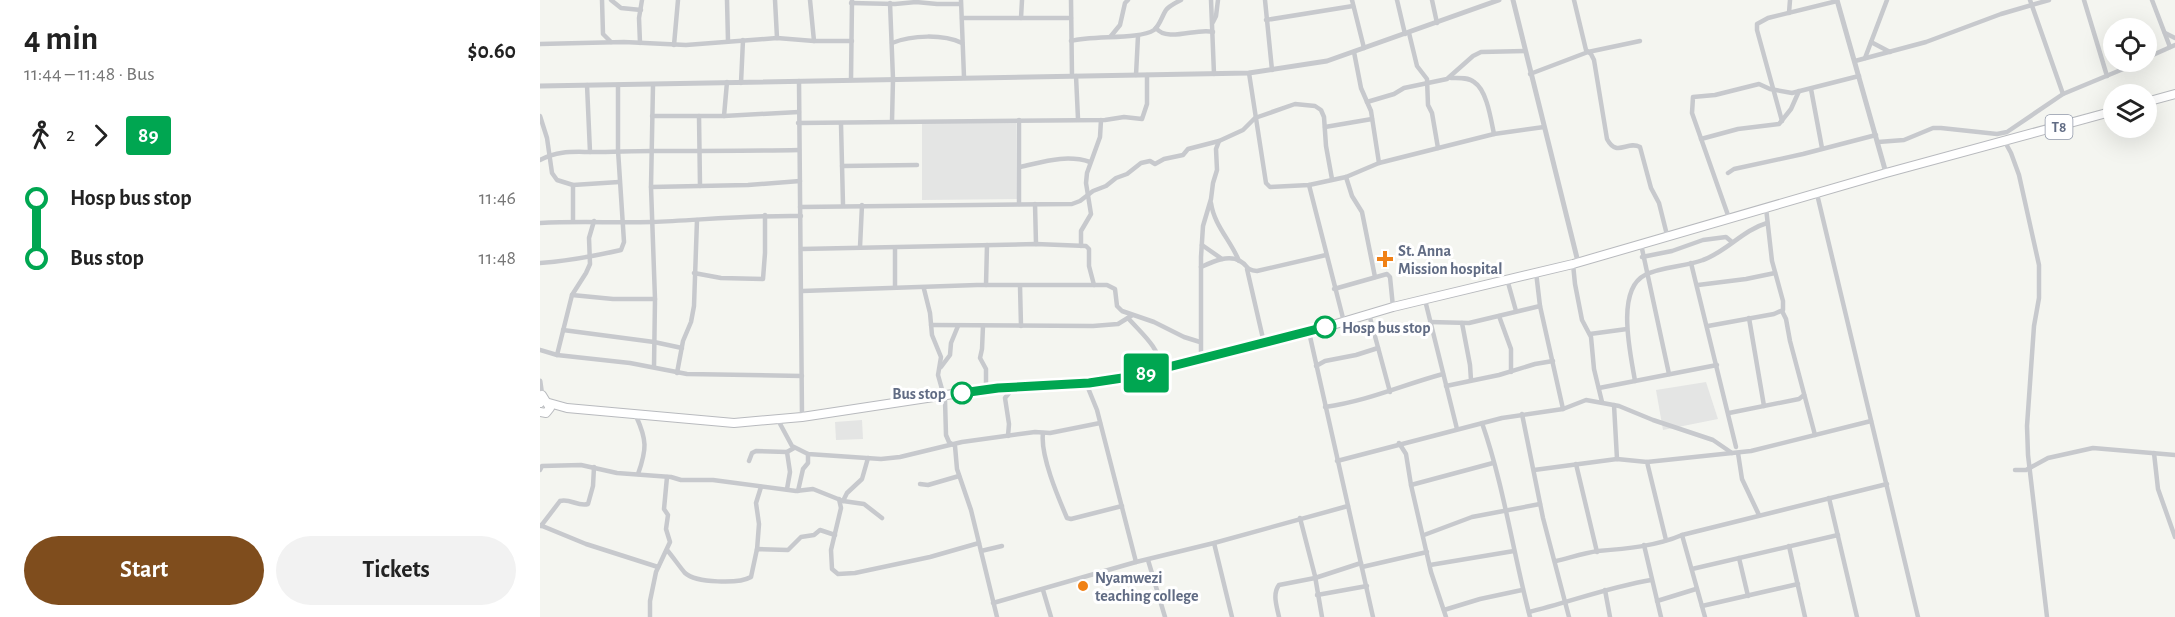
<!DOCTYPE html>
<meta charset="utf-8">
<style>
body{margin:0;font-family:"Alegreya Sans",sans-serif;background:#f2f2f2;color:#222;height:100vh;display:flex;flex-direction:column;font-size:22px;white-space:nowrap}
*{box-sizing:border-box;margin:0}
p{font-size:20px;color:#767676}
.icon{flex:none;width:33px;height:33px;fill:none;stroke:currentColor;stroke-width:2;stroke-linecap:round;stroke-linejoin:round}
.map{position:relative;flex:1;overflow:hidden}
.sheet{display:flex;flex-direction:column;background:#fff;width:540px}
.sheet>*{flex:none}
.badge{padding:0 12px;border-radius:4px;font-size:21px;line-height:39px}
.buttons{position:absolute;left:1563px;top:18px;display:grid;gap:12px}
.buttons a{display:grid;place-items:center;width:54px;height:54px;border-radius:50%;background:#fff;box-shadow:0 6px 24px #0002;font-size:30px}
.map>.badge{position:absolute;translate:-50% -50%;box-shadow:0 0 0 3px #fff}
.legs{display:flex;align-items:center;gap:9px;height:66px;padding:0 24px;font-size:20px}
.legs p{margin-inline-start:auto}
.head{display:flex;align-items:center;justify-content:space-between;height:102px;padding:0 24px}
h1{font-size:33px;font-weight:700;line-height:45px}
.button{display:flex;gap:12px;margin-top:auto;padding:12px 24px}
.button a{flex:1;height:69px;border-radius:36px;background:#7f4d1d;color:#fff;font-size:24px;font-weight:700;line-height:69px;text-align:center}
.button a+a{background:#f2f2f2;color:#222}
ul{padding:0 24px;list-style:none}
li{display:flex;align-items:center;gap:21px;height:60px;font-size:22px}
li i{display:grid;place-items:center;width:9px;height:100%;margin:0 8px;background:currentColor}
li i::after{content:'';width:15px;height:15px;margin:-8px;border:4px solid;border-radius:50%;background:#fff}
li p{margin-inline-start:auto}
li:first-child i{background:linear-gradient(#0000 50%,currentColor 0)}
li:last-child i{background:linear-gradient(currentColor 50%,#0000 0)}
main{display:flex;flex:1;min-height:0}
.map>svg:first-child{display:block}
</style>
<main>
<section class="sheet">
<div class="head"><div><h1>4 min</h1><p>11:44 – 11:48 · Bus</p></div><b>$0.60</b></div>
<div class="legs"><svg class="icon" aria-label="walk" viewBox="0 0 24 24"><circle cx="13" cy="4" r="2"/><path d="M13 8l-2 6 4 7M11 14l-3 7M7 12l3-4h3l4 4"/></svg>2<svg class="icon" aria-label="forward" viewBox="0 0 24 24"><path d="M9 5l7 7-7 7"/></svg><b class="badge" style="background:#00a651;color:#fff">89</b></div>
<ul>
<li><i style="color:#00a651"></i><b>Hosp bus stop</b><p>11:46</p></li>
<li><i style="color:#00a651"></i><b>Bus stop</b><p>11:48</p></li>
</ul>
<div class="button"><a>Start</a><a>Tickets</a></div>
</section>
<div class="map">
<svg width="1635" height="617" viewBox="0 0 1635 617">
<rect width="100%" height="100%" fill="#f4f5f0"/>
<g fill="#e4e5e4">
<path d="M476,122L477,199L382,200V123Z"/>
<path d="M1166,382L1178,419L1123,430L1116,390Z"/>
<path d="M322,420L323,439L296,440L295,422Z"/>
</g>
<g fill="none" stroke-linecap="round" stroke-linejoin="round">
<defs>
<g id="trunk">
<path d="M1606,102L1635,94"/>
<path d="M0,403L2,395L10,408L6,413L0,412"/>
<path d="M9,403L27,408L194,423L262,417L446,389L524,385L589,377L769,332L853,307L1033,264L1346,173L1574,111"/>
</g>
</defs>
<use href="#trunk" stroke="#b8babe" stroke-width="10"/>
<g stroke="#c7c9cd" stroke-width="4.5">
<path d="M62,0L63,34L71,42"/>
<path d="M71,0L81,8L101,10"/>
<path d="M187,0L188,41"/>
<path d="M235,0L237,38"/>
<path d="M270,0L274,41"/>
<path d="M421,0L424,77"/>
<path d="M531,0L532,76"/>
<path d="M671,0L674,74"/>
<path d="M725,0L732,70"/>
<path d="M812,0L824,48"/>
<path d="M857,0L865,34"/>
<path d="M892,0L897,23"/>
<path d="M1034,0L1046,50L1051,54L1054,60L1067,139C1077,158 1087,140 1100,147L1111,188L1119,203L1127,235"/>
<path d="M1490,0L1523,94"/>
<path d="M1544,0L1567,76"/>
<path d="M1612,0L1630,47"/>
<path d="M311,3L355,4L376,2L397,4H420"/>
<path d="M350,3L353,79L352,121"/>
<path d="M1249,13L1250,0"/>
<path d="M422,18H531"/>
<path d="M481,18L482,0"/>
<path d="M726,20L813,6"/>
<path d="M673,22L676,16L678,0"/>
<path d="M616,28C627,43 658,27 673,32"/>
<path d="M869,33L877,66L887,79L888,105L892,113L898,148"/>
<path d="M1625,33L1635,38"/>
<path d="M571,36L580,25L585,3L588,0"/>
<path d="M531,41C553,35 599,40 614,30C620,25 622,16 626,10C629,6 637,2 641,0"/>
<path d="M1331,42L1350,52"/>
<path d="M100,43L99,18L102,0"/>
<path d="M352,43C372,35 403,34 422,43"/>
<path d="M0,44L84,42L146,45L237,38L274,41H312"/>
<path d="M134,45L138,0"/>
<path d="M814,52L821,88L831,111L839,163"/>
<path d="M1325,58L1347,0"/>
<path d="M1606,58L1635,45"/>
<path d="M1315,61L1386,42L1461,14L1509,0"/>
<path d="M709,73L726,183L730,187L769,185L806,177L839,163L954,134L1004,127"/>
<path d="M990,74L1048,52L1100,41"/>
<path d="M596,75L598,36"/>
<path d="M536,76L538,119"/>
<path d="M911,78C918,78 928,77 934,82C947,90 951,120 954,134"/>
<path d="M311,80L312,0"/>
<path d="M259,81L262,417"/>
<path d="M201,83L203,40"/>
<path d="M47,85L50,152"/>
<path d="M113,85L111,187L115,299L114,367"/>
<path d="M1271,89L1282,148"/>
<path d="M827,102L854,94L864,88L907,79L933,56L941,52L985,51"/>
<path d="M0,116L7,138L12,173L17,180L33,185L79,182"/>
<path d="M112,116H184L259,112"/>
<path d="M159,116L160,186"/>
<path d="M184,116L187,82"/>
<path d="M1242,121L1217,30V24L1228,18L1297,1"/>
<path d="M258,123L565,120L584,117L602,119L607,104V75"/>
<path d="M301,124L303,205"/>
<path d="M785,127L832,119"/>
<path d="M1161,139L1198,129L1239,124L1251,109L1259,91"/>
<path d="M1338,142L1364,140L1393,128H1401L1457,134L1467,132L1523,94L1600,62"/>
<path d="M1465,142L1471,153L1479,175L1499,265V298L1494,326L1487,426L1488,455L1507,617"/>
<path d="M0,160C19,150 33,152 53,152C73,152 92,151 112,151C161,151 210,151 259,150"/>
<path d="M302,166L377,165"/>
<path d="M480,167C503,162 526,154 550,162"/>
<path d="M1188,173L1194,169L1263,154L1336,135"/>
<path d="M806,177L812,196L822,212L835,277"/>
<path d="M33,185V221"/>
<path d="M769,185L804,322"/>
<path d="M111,187L208,185L260,181"/>
<path d="M1277,194L1378,617"/>
<path d="M671,203C674,225 691,241 699,261"/>
<path d="M479,204V120"/>
<path d="M495,204L496,244"/>
<path d="M260,207L532,204L540,201L553,191L566,186L576,178L587,174L601,163L610,161L615,164L624,159L643,155L648,149L679,141"/>
<path d="M1189,218L1152,113L1153,97L1175,95L1219,84L1230,89L1252,93L1319,76"/>
<path d="M0,223C37,221 74,223 112,222C161,220 211,215 261,216"/>
<path d="M1101,244L1129,374"/>
<path d="M662,245L682,259"/>
<path d="M541,246V231L551,214L546,183L547,173L560,137L561,120"/>
<path d="M320,247L322,205"/>
<path d="M355,248V287"/>
<path d="M261,249L496,244L546,246L549,249V266L554,285"/>
<path d="M1102,257L1132,251L1163,240L1186,237L1192,242"/>
<path d="M0,263C28,261 55,256 81,250L84,242L78,150V85"/>
<path d="M1151,263L1196,447"/>
<path d="M1033,264L1035,284L1042,320L1051,337L1054,369L1062,402"/>
<path d="M661,267C672,262 688,254 700,261C709,266 705,270 717,271L786,255"/>
<path d="M707,269L724,343"/>
<path d="M996,272L1000,306L1023,409"/>
<path d="M154,273L181,278L223,279L225,253V215"/>
<path d="M967,279L976,311"/>
<path d="M446,285L447,245"/>
<path d="M1158,285L1206,279L1235,273"/>
<path d="M480,286L481,326"/>
<path d="M384,289L390,313L392,335L401,357L398,375L405,400L406,435L409,442L415,446L417,469L431,510L457,617"/>
<path d="M794,289L847,274L850,277L853,307"/>
<path d="M262,291L437,285H567L575,289L577,306L582,311L614,322L644,337L660,342"/>
<path d="M32,295L73,299H115"/>
<path d="M885,300L917,429"/>
<path d="M1242,311L1246,319L1250,341L1275,435"/>
<path d="M829,314L850,392"/>
<path d="M959,316L971,349V372"/>
<path d="M588,318C603,335 618,346 622,369"/>
<path d="M1209,318L1224,406"/>
<path d="M890,322L929,323L1000,306"/>
<path d="M922,323L930,365L931,380"/>
<path d="M391,325L553,326L578,324L591,316"/>
<path d="M443,326L442,349L440,358L446,369V389"/>
<path d="M1168,326L1234,314L1243,310V301L1232,261L1226,208"/>
<path d="M23,330L114,342L142,348"/>
<path d="M769,332L833,617"/>
<path d="M1050,334L1087,329"/>
<path d="M0,350L17,355L90,363L147,374L262,376"/>
<path d="M17,355L32,295L46,273L50,264L49,238L54,221"/>
<path d="M661,359V257L663,226L671,199L673,183L677,170L676,149L679,141L703,130L715,118L755,104L775,106L781,110L784,117L786,146L792,179"/>
<path d="M776,366L785,361L816,355L838,348"/>
<path d="M401,367L410,355L411,343L418,326"/>
<path d="M137,373L143,341L151,322L154,306L157,220"/>
<path d="M1095,381C1091,356 1075,290 1105,275C1122,266 1145,267 1163,260C1186,252 1203,230 1227,223"/>
<path d="M546,383L557,410L596,562"/>
<path d="M906,386L959,375L995,364L1013,361"/>
<path d="M1059,388L1177,365"/>
<path d="M1074,405L1077,459"/>
<path d="M785,407C828,401 862,385 903,374"/>
<path d="M1189,413L1259,399L1264,395"/>
<path d="M982,414L1003,518L1029,617"/>
<path d="M96,416C107,440 107,449 98,474"/>
<path d="M238,420L252,446L268,454L341,459L360,457L422,442L495,432L510,433L560,423"/>
<path d="M942,423C964,486 973,553 990,617"/>
<path d="M503,433C500,455 518,497 527,518L531,519L582,506"/>
<path d="M468,436L469,424L465,398L473,388"/>
<path d="M859,443L866,454L871,485L891,572L906,617"/>
<path d="M1198,453L1202,479L1219,515"/>
<path d="M1614,453L1618,489L1635,537"/>
<path d="M209,461L212,453L216,451L247,452L254,448"/>
<path d="M797,461L962,418L1023,409L1046,400L1079,406L1113,420L1173,440L1192,453"/>
<path d="M1107,462L1211,451L1331,421"/>
<path d="M1036,464L1057,552"/>
<path d="M0,470L2,466L41,465L77,473L131,477L141,480H173L256,491L273,489L303,501L324,504L342,518"/>
<path d="M994,470L1077,459L1107,462L1126,540"/>
<path d="M1475,470H1486L1508,458L1553,448L1635,455"/>
<path d="M380,484L388,485L419,476"/>
<path d="M871,485L953,463"/>
<path d="M247,489L250,472L247,452"/>
<path d="M258,491L263,469L268,463V454"/>
<path d="M1289,498L1317,617"/>
<path d="M299,499L301,508L291,550L292,569L298,574L315,573L390,557L439,543"/>
<path d="M303,501L307,493L322,479L328,458"/>
<path d="M760,518L775,576L782,617"/>
<path d="M0,525L46,544L118,567"/>
<path d="M1,526L20,501C30,498 38,507 48,504L53,486L54,467"/>
<path d="M884,535L932,517L1000,504"/>
<path d="M1142,535L1347,484"/>
<path d="M674,543L692,617"/>
<path d="M1104,545L1121,617"/>
<path d="M1249,546L1265,617"/>
<path d="M127,550C133,557 139,566 145,573C156,583 199,584 211,577L217,549L248,550L261,537L274,535L280,530L295,535"/>
<path d="M217,550L219,524L216,503L221,487"/>
<path d="M441,551L462,546"/>
<path d="M1199,558L1208,596"/>
<path d="M608,560L625,617"/>
<path d="M1016,561C1029,558 1044,553 1058,551C1085,549 1117,546 1142,535L1165,617"/>
<path d="M890,565L974,551"/>
<path d="M822,567L887,552"/>
<path d="M1152,569L1298,535"/>
<path d="M503,590L511,617"/>
<path d="M1065,590L1070,617"/>
<path d="M777,595L827,586"/>
<path d="M1117,601L1156,589"/>
<path d="M453,603L596,562L674,543L808,506"/>
<path d="M1162,606L1258,584"/>
<path d="M904,610L940,599L982,590"/>
<path d="M989,612C1030,602 1069,587 1111,580"/>
<path d="M110,617V601L116,572L130,542L126,529L128,515L124,509L127,477"/>
<path d="M739,617C737,607 732,594 739,585L775,578L821,563"/>
</g>
<g stroke="#c7c9cd" stroke-width="5">
<path d="M973,0L1038,262"/>
<path d="M1297,0L1346,173"/>
<path d="M0,86L709,73L787,61L959,0"/>
<path d="M0,381L2,395"/>
</g>
<use href="#trunk" stroke="#fff" stroke-width="8"/>
</g>
<g fill="none" stroke-linecap="round" stroke-linejoin="round">
<defs>
<path id="line-1" d="M422,393L458,388L549,383L589,377L785,327"/>
</defs>
<use href="#line-1" stroke="#fff" stroke-width="14"/>
<use href="#line-1" stroke="#00a651" stroke-width="9"/>
</g>
<g fill="#f08116" stroke="#fff" stroke-width="2">
<path d="M842 250h6v6h6v6h-6v6h-6v-6h-6v-6h6z"/>
<circle cx="543" cy="586" r="6"/>
</g>
<g fill="#fff" stroke="#00a651" stroke-width="3">
<circle cx="785" cy="327" r="10"/>
<circle cx="422" cy="393" r="10"/>
</g>
<g text-anchor="middle" stroke-width="6" stroke-linejoin="round" paint-order="stroke">
<rect fill="#fff" stroke="#9098a9" stroke-width="1.5" x="1505.5" y="115" width="27" height="24" rx="4.5"/>
<g font-size="15" font-weight="bold" fill="#616c84">
<text x="1519" y="132">T8</text>
</g>
<g font-size="16" font-weight="bold" fill="#616c84" stroke="#fff" text-anchor="start">
<text x="858" y="256">St. Anna<tspan x="858" dy="18">Mission hospital</tspan></text>
<text x="555" y="583">Nyamwezi<tspan x="555" dy="18">teaching college</tspan></text>
</g>
<g font-size="16" font-weight="bold" fill="#616c84" stroke="#fff" text-anchor="start">
<text x="802" y="333">Hosp bus stop</text>
<text x="406" y="399" text-anchor="end">Bus stop</text>
</g>
</g>
</svg>
<div class="buttons">
<a><svg class="icon" aria-label="locate" viewBox="0 0 24 24"><circle cx="12" cy="12" r="6"/><path d="M12 2v4M12 18v4M2 12h4M18 12h4"/></svg></a>
<a><svg class="icon" aria-label="layers" viewBox="0 0 24 24"><path d="M12 4l9 5-9 5-9-5zM3 14l9 5 9-5"/></svg></a>
</div>
<b class="badge" style="left:606px;top:373px;background:#00a651;color:#fff">89</b>
</div>
</main>
